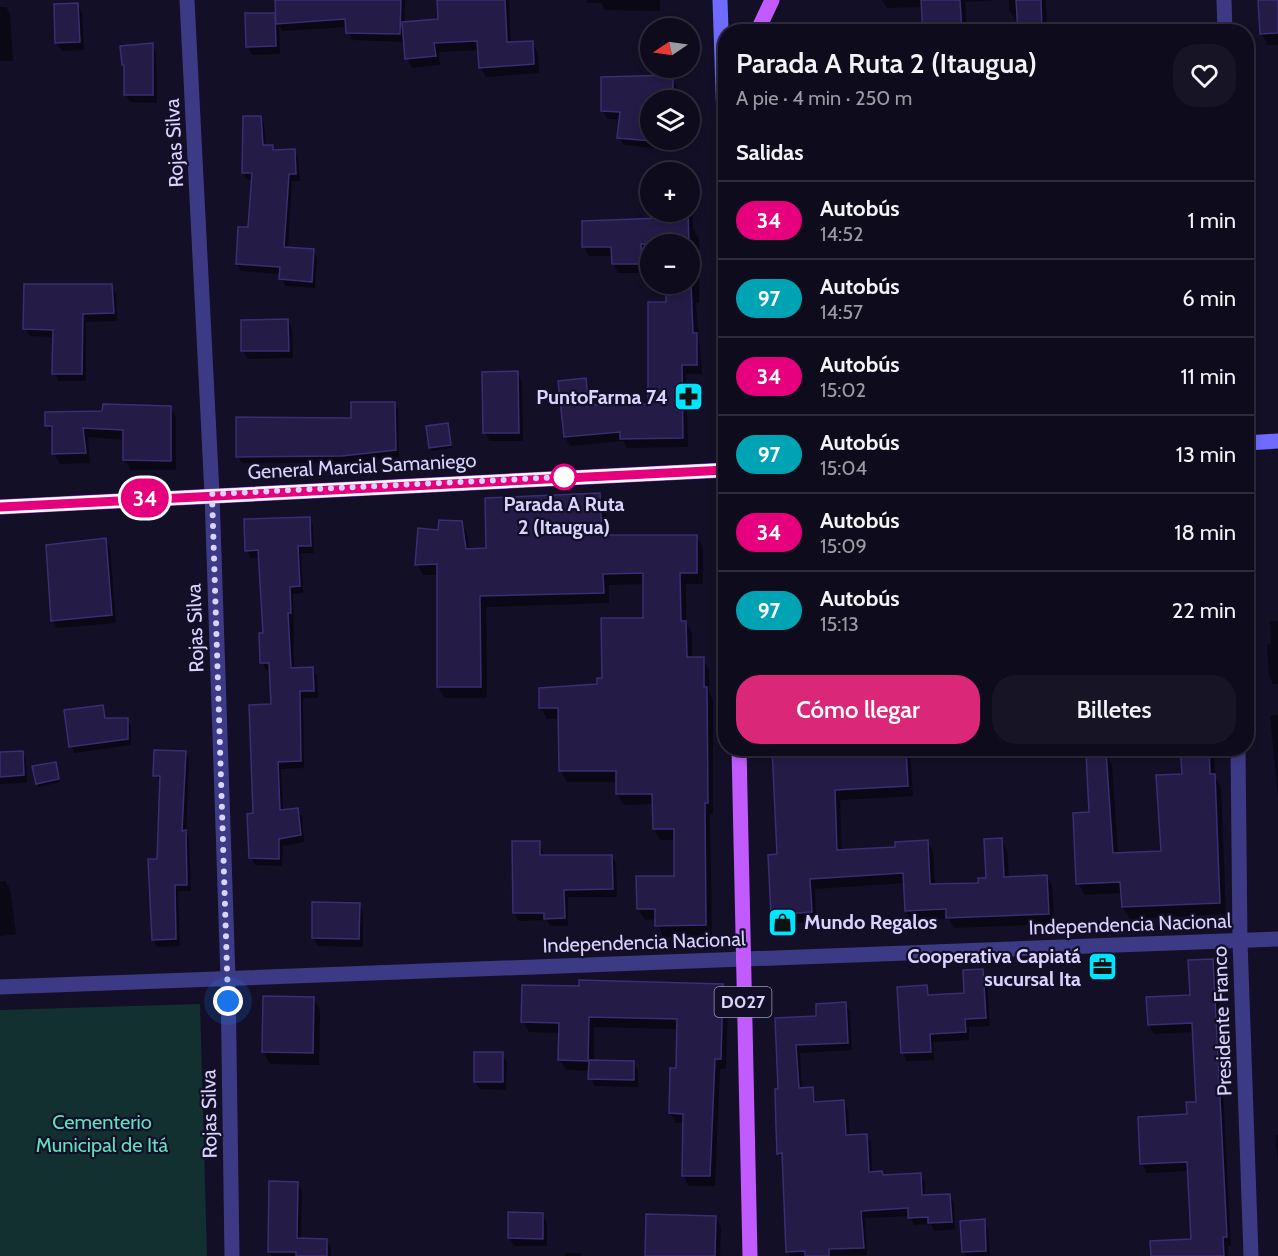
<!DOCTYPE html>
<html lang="es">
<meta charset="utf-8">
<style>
body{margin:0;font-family:Cabin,sans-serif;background:#171425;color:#f1f3f6;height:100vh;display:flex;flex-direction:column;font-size:22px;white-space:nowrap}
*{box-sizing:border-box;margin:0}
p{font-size:20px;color:#9b9ba3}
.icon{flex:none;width:33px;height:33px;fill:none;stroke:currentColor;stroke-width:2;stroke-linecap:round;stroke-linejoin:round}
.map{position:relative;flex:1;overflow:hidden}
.details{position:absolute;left:718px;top:24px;width:536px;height:732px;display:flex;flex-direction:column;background:#0e0b1c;border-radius:24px;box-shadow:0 3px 9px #0003,0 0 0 2px #2e2b3b}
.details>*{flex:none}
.badge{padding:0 12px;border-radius:20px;font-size:21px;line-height:39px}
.needle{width:39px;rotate:257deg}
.tools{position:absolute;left:640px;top:18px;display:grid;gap:12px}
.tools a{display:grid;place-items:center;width:60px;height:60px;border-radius:50%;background:#0e0b1c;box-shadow:0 3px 9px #0003,0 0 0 2px #2e2b3b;font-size:30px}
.you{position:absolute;width:30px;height:30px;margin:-15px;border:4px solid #fff;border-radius:50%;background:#1a73e8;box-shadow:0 0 0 9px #1a73e833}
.map>.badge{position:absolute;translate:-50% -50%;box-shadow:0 0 0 3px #fff}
h2{padding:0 18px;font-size:22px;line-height:54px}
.round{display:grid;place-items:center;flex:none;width:63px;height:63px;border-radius:24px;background:#171425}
.summary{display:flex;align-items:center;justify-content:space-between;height:102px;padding:0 18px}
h1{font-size:28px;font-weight:600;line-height:45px}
.cta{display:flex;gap:12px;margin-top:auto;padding:12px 18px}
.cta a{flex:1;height:69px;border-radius:24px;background:#db2777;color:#fff;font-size:24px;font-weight:600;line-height:69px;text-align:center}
.cta a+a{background:#171425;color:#f1f3f6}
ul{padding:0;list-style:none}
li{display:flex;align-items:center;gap:18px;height:78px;padding:0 18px;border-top:2px solid #2e2b3b}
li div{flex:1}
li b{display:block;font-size:22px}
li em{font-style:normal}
li .badge{min-width:66px;font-weight:700;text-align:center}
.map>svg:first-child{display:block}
</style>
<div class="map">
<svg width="1278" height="1256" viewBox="0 0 1278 1256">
<rect width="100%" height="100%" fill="#130f26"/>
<path fill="#12302f" d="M200,1004L207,1256H0V1010Z"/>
<g fill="#0007">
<path d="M277,0H405L404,24L439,20L438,0H509L511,44L532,43L538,52L539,73L486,77L480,67L479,50L439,52L440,65L412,68L407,58L405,42L352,40L347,27L282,31L279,25L280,54L252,55L248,47L274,14L278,20Z"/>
<path d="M586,0H660V11L605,10L601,3H588Z"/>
<path d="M882,0H997L965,2L967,32H924L923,7L887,8Z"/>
<path d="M1009,0H1046L1047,32H1019V21H1016L1009,10Z"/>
<path d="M1260,0H1278V45H1268L1261,33Z"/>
<path d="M77,5L82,13L84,50L62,51L57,43L55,6Z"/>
<path d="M0,7H6L10,14L13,61H0Z"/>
<path d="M152,44L156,52L157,103L130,102L125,94L126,70L123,65Z"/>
<path d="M672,77L676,85L677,100H651V140H671L670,150L624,145L619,137L620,119H607L603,110Z"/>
<path d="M260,117L264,124L266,146H272L275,152L294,151L298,158L300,181H292L288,248L313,250L317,258L315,288L285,286L281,274L241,271L237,264L249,229L253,180H248L243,173Z"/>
<path d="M662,165H686L691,174L693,229L699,239V303H696L702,374H686L688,447L627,448L623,441L570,446L565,437L586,380L591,389L593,407L650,406L668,303V284H690V244H651V273H618L613,263V256H589L584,247L663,219V212H690V172H663Z"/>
<path d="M111,286L116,294L117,321L86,322V381H59L54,373V337L30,336L25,328Z"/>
<path d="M287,321L292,329L293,358L248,359L243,351Z"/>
<path d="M517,373L522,381L523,441H490L485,433Z"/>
<path d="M394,403L398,410L399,457L347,463H242L238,456L352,420Z"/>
<path d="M170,407L176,417V470H131L125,460V440L88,437L90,463L60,464L54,454L53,436L47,425L104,412Z"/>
<path d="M447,424L452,448L432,451L430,448Z"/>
<path d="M599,494L606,505L607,537L696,536L703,547V584H686V623L692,633V659H703L709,670V693L713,700V814H710L712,936L663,937L657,919L645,920L638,909L676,877L675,840H660L654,829L653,804L624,805L617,794V782H567L561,771L560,719H547L541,708L599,685L645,620V584L609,585V603L486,607L487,698H445L438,687L439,575H423L417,564L440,532L461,522L467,533L470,551L487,549Z"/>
<path d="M309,518L313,526L314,553H301L303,593L293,594L294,670L312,669L317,676L318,698H303L304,768L281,769L283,811L297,810L302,817L304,842L283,846L282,866L255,865L251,857L254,815L273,706L271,670H266L262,662L264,634L260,557L251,558L247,550Z"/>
<path d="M105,540L110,548L116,623L57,628L52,620Z"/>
<path d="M1270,621H1278V684H1273L1269,676L1267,645L1271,644Z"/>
<path d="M102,706L107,720L127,719L131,726V745L75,753L71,746Z"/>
<path d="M1278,715V797L1270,716Z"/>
<path d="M774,748H910L913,796L840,800L842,852L897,849L927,841L933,851L935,886L980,884L988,879L1001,840L1007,850L1009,878L1047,876L1052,886L1054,924L954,928L949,919L912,921L906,911L905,883L815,889L816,922L779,924L773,914L778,856Z"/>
<path d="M1182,748H1214L1215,777L1221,787L1226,914L1130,919L1123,907L1122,893L1085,895L1078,883L1105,753L1112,765L1118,854L1163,852L1183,775Z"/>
<path d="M22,752L26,760L27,783L0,784V753Z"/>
<path d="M185,752L189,760L186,834L189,839L191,891H178L180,946L157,947L153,940L161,783L155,775Z"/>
<path d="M55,763L60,782L39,787L37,783Z"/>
<path d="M539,842L544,856H612L616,864L617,897H568V926H550L547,920L519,921L514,913Z"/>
<path d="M5,881L10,889L16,934L0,936V882Z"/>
<path d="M359,905L363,913V947L318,946L313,938Z"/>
<path d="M1212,961L1217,970L1231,1246H1228V1256H1172L1193,1240L1189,1171L1147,1173L1142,1163L1198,1103L1194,1032L1154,1034L1149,1025L1192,996Z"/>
<path d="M982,971L987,979L990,1026L969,1027V1040L933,1042L934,1060L907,1061L903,1053L926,987L931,996L965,994Z"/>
<path d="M722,985L728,996L726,1069H720L715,1186H689L683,1175L684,1123H676L670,1113L677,1069L678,1029L594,1027V1061L633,1062L638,1070V1087L595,1086L590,1078V1071L566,1070L560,1060V1033L529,1032L523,1022Z"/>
<path d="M313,998L320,1010L319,1065L270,1064L263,1051Z"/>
<path d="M845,1004L850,1011L852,1050L800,1053L802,1089H812L817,1103L843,1102L848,1110L850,1137L866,1136L871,1143L872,1173L884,1177L920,1175L925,1182V1196L949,1195L954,1203L955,1229L934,1231L931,1224L914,1225L910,1216L865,1218L867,1255L790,1256L788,1251L783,1161L778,1153L776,1019L818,1017Z"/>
<path d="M502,1054L507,1062L506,1090L480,1089L475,1081Z"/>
<path d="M1275,1135H1278V1161Z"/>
<path d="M297,1183L302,1191L301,1240H326L331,1248V1256H335H272L269,1251Z"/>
<path d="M543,1215L547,1223V1246H514L509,1238Z"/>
<path d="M716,1217L721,1227L720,1256H646Z"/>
<path d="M984,1221L988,1229L990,1256H966L963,1251Z"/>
<path d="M565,1253H581L582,1256H565Z"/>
</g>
<g fill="#241b47" stroke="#3b2d73" stroke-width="1.5">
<path d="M275,0H401L400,34L346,33L345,19L276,24Z"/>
<path d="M437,0H505L507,42L533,41L534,64L479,68L477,41L434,43L436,56L405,59L402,22L438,19Z"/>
<path d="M921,0H960L962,32H923Z"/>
<path d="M1016,0H1041L1042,32H1018Z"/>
<path d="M1258,0H1278V33L1260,34Z"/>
<path d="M78,3L80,42L55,43L54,4Z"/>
<path d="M245,13H275L276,46L246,47Z"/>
<path d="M153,43V95H124V65H122L120,46Z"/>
<path d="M673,75V100H651V141L617,138L620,112L601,111V77Z"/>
<path d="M243,116H261L263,145H273V150L295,149L296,174H289L284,247L314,249L312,282L279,279L280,267L236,264L238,227H248L252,173H242Z"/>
<path d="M662,212H688L689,244H641L642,264H612L611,247H582V221L662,218Z"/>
<path d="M24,284H112L114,313L83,314L82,374H52L53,330L23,329Z"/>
<path d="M666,284H691L693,333H697V365H682L683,438L620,439V432L564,437L558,381L586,378L589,405L648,404V302H666Z"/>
<path d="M288,319L289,351H241V320Z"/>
<path d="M518,371L519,433H483L482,372Z"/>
<path d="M351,402H395L396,450L342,456L236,457V417L351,418Z"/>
<path d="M103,404L171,406V461L123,460V430L83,428L86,453L52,454V426H45V412L102,411Z"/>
<path d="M448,423L451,445L429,448L426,426Z"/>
<path d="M600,493L602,535H697V573H680L681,621H686L687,657H704V687H707L708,803H705L706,925L655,926V909H637L636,876H674V829H653L652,794H616V771H559L558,708H539V688L597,684V678H602L601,618H643V573L603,574L604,593L480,596L481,687H437V564L415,565L418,528L438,530L439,520L462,521L466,549L486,548L485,498Z"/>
<path d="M310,517L311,546H298L300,586L290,587L291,613H288L291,668L313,667L314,691H300L301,761L278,762L280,810L298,808L301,835L279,839V859L249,858L247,814L253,813L249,705L271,704L269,663H260L259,633H263L258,550L245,551L244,519Z"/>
<path d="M106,538L112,615L51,621L46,545Z"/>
<path d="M103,705L105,718H128V739L69,747L64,710Z"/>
<path d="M772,748H906L908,786L835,790L837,850L895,847V842L928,840L930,884L978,883V878H986L984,839L1002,838L1004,877L1047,875L1049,914L946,918V909L905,911L903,873L810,879L812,912L771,915L768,855L777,854Z"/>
<path d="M1180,748H1209L1210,774H1215L1220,903L1122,907L1120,882L1076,884L1073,813L1089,812L1086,752L1106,751L1113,853L1161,851L1156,775L1182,774Z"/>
<path d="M154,750L186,751L182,831L186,830L187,885H175L176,939L152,940L148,859H157L160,776H153Z"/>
<path d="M23,751L24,775L0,777V752Z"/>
<path d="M56,762L59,779L36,784L32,766Z"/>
<path d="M512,841H540V855H612L613,889L564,890L565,918L544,919V913H513Z"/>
<path d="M312,902L360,903L359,939L312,938Z"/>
<path d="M1213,959L1227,1237H1223L1224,1256H1151L1150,1241L1191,1239L1187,1162L1140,1164L1138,1117L1187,1114L1186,1102H1196L1192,1023L1148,1025L1146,997L1190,995L1188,960Z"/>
<path d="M983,969L986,1018L965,1019L966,1032L930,1034L931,1052L901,1053L897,987L927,985L928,995L964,993L963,970Z"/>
<path d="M579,980L723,984L721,1059H715L710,1176H682L683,1114L669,1113L670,1068H676L677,1019L589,1017L588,1061L558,1060L559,1023L521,1022L522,985L579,986Z"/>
<path d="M263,996L314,997L313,1053L262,1052Z"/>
<path d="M846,1002L848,1043L796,1045L799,1088L813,1087L814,1102L844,1100L846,1135L867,1134L869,1172L882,1171L883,1175L921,1173L922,1195L950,1194L952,1222L928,1223V1217L908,1218V1208L861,1211L864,1248L829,1249V1256H805V1251L786,1252L782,1153L777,1154L776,1127L775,1089H778L775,1018L816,1016V1004Z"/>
<rect x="474" y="1052" width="29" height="30"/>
<path d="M589,1060L634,1061V1080L588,1079Z"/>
<path d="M269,1181L298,1182L297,1238L327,1239V1256H296V1252H268Z"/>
<path d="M508,1212L543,1213V1239L508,1238Z"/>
<path d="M646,1214L716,1216L715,1256H645Z"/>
<path d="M985,1219L986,1251L962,1252L960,1221Z"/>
</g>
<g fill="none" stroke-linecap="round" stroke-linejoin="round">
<g stroke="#3d3a85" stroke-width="15">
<path d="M187,0L212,494L228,978L232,1256"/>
<path d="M1224,0L1225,32"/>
<path d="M1238,748L1240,941L1251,1256"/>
<path d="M0,987L1278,939"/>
</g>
<g stroke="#6f6bff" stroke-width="15">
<path d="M720,0L724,119"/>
<path d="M1246,443L1278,441"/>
</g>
<g stroke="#c25bff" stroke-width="15">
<path d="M757,32L772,0"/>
<path d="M726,113L724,119L726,190"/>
<path d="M0,507L726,470"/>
<path d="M739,748L750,1256"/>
</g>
</g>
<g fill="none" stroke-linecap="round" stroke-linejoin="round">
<defs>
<path id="line" d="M0,507L726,470"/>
</defs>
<use href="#line" stroke="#fff" stroke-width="14"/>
<use href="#line" stroke="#e6007e" stroke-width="9"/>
<path stroke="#d9d4ff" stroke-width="6" stroke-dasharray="0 10.8" d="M228,1001L212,494L564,477"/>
</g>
<defs>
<symbol id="pharmacy-square" viewBox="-11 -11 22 22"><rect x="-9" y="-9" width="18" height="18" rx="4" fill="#00e5ff" stroke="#130f26"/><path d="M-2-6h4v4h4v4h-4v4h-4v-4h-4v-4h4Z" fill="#111"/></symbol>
<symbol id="shop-square" viewBox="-11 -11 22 22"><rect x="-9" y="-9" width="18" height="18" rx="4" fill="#00e5ff" stroke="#130f26"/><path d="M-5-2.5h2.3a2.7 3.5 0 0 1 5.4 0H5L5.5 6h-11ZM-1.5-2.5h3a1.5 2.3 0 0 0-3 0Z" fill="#111"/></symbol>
<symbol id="office-square" viewBox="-11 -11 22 22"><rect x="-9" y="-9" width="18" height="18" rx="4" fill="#00e5ff" stroke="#130f26"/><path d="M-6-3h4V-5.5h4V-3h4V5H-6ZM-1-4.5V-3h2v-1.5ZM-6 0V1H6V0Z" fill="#111"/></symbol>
</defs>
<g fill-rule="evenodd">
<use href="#pharmacy-square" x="672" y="380" width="33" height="33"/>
<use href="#shop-square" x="766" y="906" width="33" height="33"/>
<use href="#office-square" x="1086" y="950" width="33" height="33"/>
</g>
<circle fill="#fff" stroke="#e6007e" stroke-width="3" cx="564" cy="477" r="12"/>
<g text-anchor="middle" stroke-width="4.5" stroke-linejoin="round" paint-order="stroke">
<rect fill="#130f26" stroke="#9e99be" stroke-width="1.5" x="714.5" y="987" width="57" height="30" rx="4.5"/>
<g font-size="18" font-weight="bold" fill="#d9d4ff">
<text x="743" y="1008">D027</text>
</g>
<g font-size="20" fill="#d9d4ff" stroke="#130f26">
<text transform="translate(174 143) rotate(-93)" y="7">Rojas Silva</text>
<text transform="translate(362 466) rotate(-3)" y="7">General Marcial Samaniego</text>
<text transform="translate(195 628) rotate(-92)" y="7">Rojas Silva</text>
<text transform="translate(1130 924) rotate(-2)" y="7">Independencia Nacional</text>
<text transform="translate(644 942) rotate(-2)" y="7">Independencia Nacional</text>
<text transform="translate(1222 1021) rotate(-92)" y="7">Presidente Franco</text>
<text transform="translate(209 1114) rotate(-91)" y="7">Rojas Silva</text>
</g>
<g font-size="20" font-weight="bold" fill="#d9d4ff" stroke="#130f26" text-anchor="end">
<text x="668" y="404">PuntoFarma 74</text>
<text x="804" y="929" text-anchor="start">Mundo Regalos</text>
<text x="1081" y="963">Cooperativa Capiatá<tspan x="1081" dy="23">sucursal Ita</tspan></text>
</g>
<g font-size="20" font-weight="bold" fill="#d9d4ff" stroke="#130f26">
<text x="564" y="511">Parada A Ruta<tspan x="564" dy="23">2 (Itaugua)</tspan></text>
</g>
<g font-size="20" fill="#5fe0c0" stroke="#130f26">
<text x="102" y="1129">Cementerio<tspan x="102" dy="23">Municipal de Itá</tspan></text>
</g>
</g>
</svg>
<div class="tools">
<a><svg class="needle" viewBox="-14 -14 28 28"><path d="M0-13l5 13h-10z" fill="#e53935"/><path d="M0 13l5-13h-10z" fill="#9b9ba3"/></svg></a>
<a><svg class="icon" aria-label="layers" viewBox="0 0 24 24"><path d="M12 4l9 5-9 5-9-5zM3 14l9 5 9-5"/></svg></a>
<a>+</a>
<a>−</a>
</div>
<div class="you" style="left:228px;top:1001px"></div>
<b class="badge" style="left:145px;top:498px;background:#e6007e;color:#fff">34</b>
<section class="details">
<div class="summary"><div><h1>Parada A Ruta 2 (Itaugua)</h1><p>A pie · 4 min · 250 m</p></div><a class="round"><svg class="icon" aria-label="heart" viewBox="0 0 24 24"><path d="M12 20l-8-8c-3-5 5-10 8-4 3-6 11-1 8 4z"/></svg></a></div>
<h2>Salidas</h2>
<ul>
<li><span class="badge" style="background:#e6007e;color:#fff">34</span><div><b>Autobús</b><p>14:52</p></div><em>1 min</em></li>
<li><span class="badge" style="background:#00a3b4;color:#fff">97</span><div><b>Autobús</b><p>14:57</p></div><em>6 min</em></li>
<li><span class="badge" style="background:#e6007e;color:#fff">34</span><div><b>Autobús</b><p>15:02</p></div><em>11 min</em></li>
<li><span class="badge" style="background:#00a3b4;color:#fff">97</span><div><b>Autobús</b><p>15:04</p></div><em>13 min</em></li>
<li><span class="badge" style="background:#e6007e;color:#fff">34</span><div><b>Autobús</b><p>15:09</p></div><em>18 min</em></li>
<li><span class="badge" style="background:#00a3b4;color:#fff">97</span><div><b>Autobús</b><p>15:13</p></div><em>22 min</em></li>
</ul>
<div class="cta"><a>Cómo llegar</a><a>Billetes</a></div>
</section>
</div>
